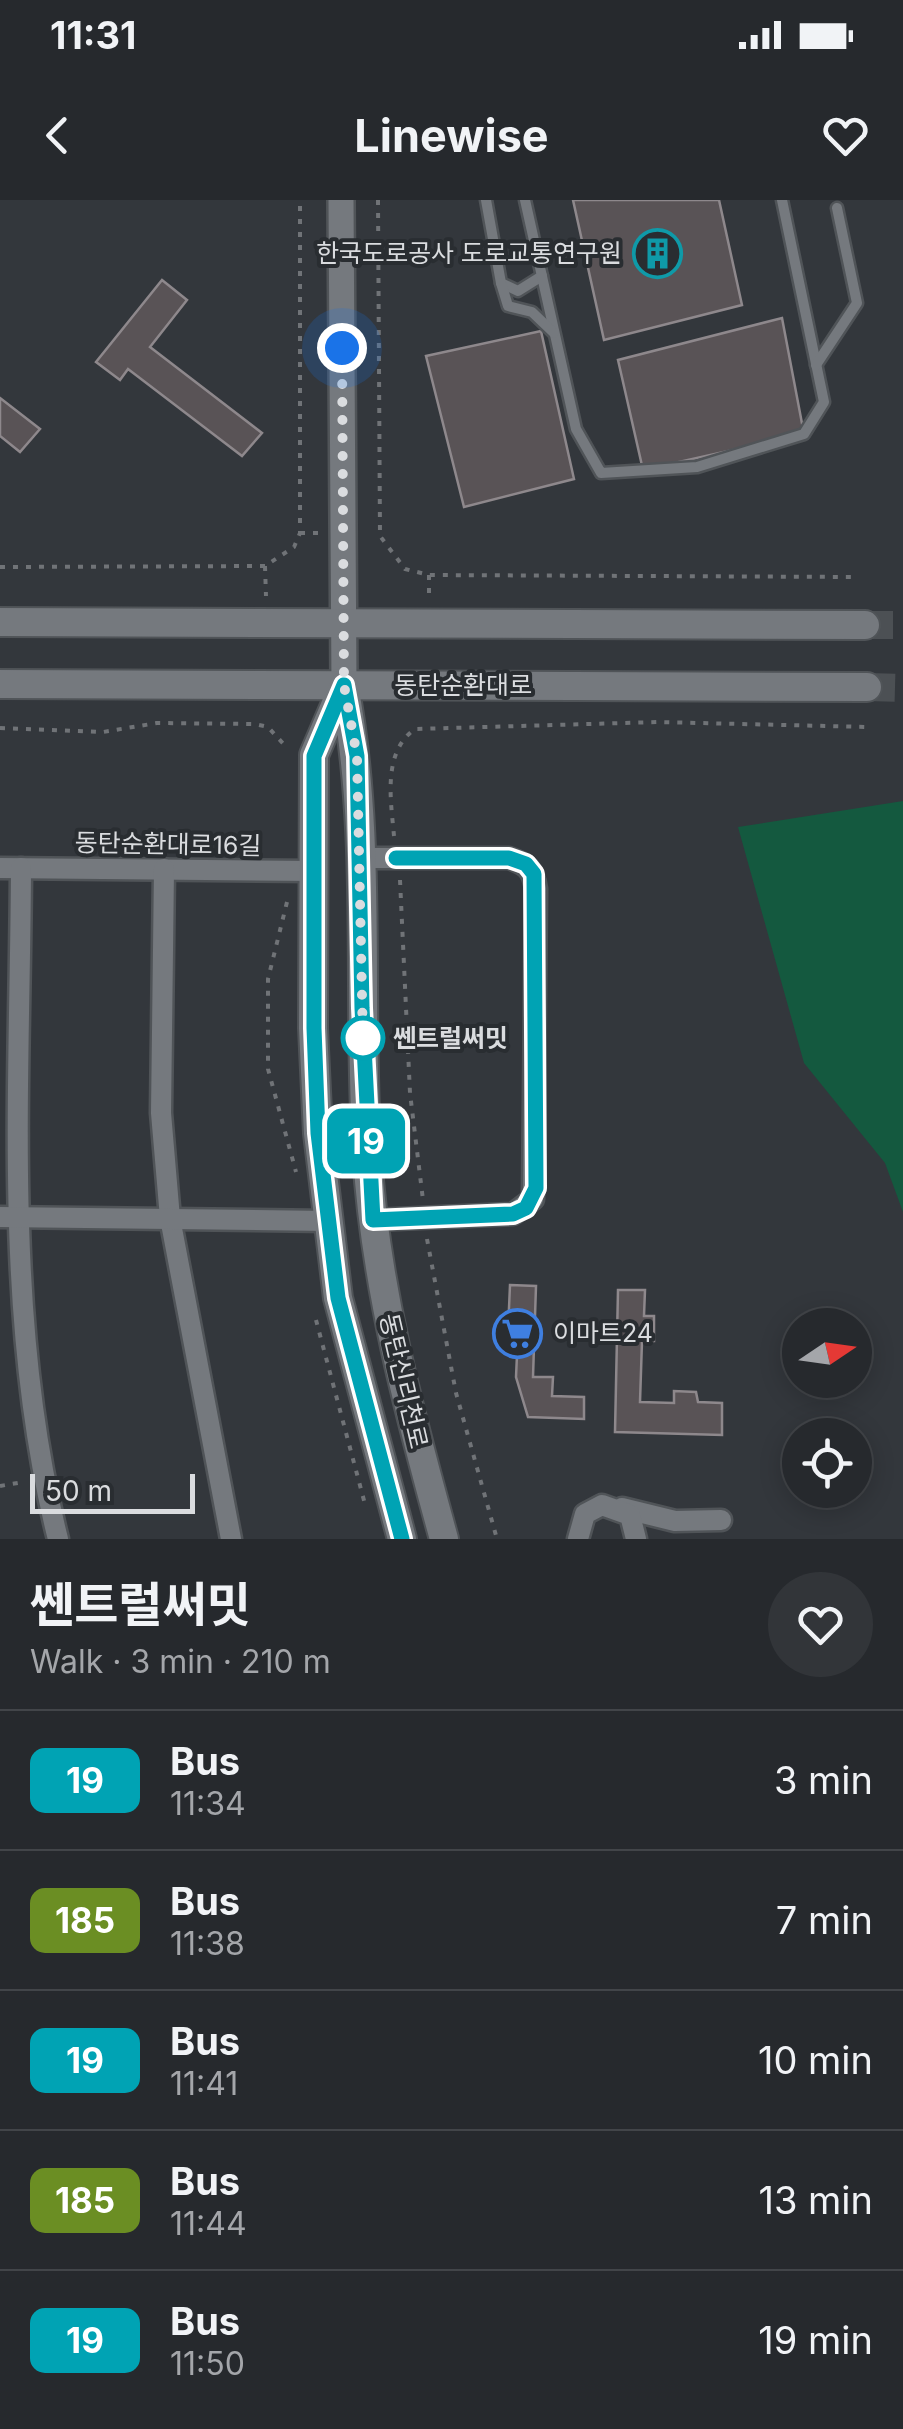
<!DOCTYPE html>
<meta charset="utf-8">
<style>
body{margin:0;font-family:Inter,"Noto Sans KR",sans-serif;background:#323539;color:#f1f3f6;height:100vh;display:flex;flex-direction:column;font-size:38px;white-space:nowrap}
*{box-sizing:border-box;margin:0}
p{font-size:32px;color:#a4a6aa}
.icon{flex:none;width:55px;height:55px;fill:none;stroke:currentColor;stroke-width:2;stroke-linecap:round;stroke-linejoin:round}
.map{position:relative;height:1339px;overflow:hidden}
.details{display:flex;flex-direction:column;background:#26292d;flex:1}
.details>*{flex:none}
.badge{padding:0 20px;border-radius:15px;font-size:35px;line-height:65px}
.needle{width:65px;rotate:77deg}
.controls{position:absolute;left:782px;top:1108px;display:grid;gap:20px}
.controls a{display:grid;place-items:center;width:90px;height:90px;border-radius:50%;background:#26292d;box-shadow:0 5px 25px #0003,0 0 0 2px #424549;font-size:50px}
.scale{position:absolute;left:30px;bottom:25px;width:165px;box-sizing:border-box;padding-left:10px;border:5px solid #dadcdf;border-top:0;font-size:28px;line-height:35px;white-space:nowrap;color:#dadcdf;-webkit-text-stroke:8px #292d31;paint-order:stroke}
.you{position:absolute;width:50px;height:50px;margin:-25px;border:8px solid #fff;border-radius:50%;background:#1a73e8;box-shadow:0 0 0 15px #1a73e833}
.map>.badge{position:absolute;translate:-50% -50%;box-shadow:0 0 0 5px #fff}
.round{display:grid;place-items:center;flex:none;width:105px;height:105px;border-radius:52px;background:#323539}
.summary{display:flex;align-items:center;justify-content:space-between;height:170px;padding:0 30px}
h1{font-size:48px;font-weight:700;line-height:75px}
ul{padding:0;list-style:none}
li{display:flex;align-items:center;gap:30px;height:140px;padding:0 30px;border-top:2px solid #424549}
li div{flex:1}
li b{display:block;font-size:38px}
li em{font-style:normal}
li .badge{min-width:110px;font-weight:700;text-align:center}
.status{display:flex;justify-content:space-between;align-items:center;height:70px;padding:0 50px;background:#26292d;direction:ltr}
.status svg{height:28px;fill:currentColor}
header{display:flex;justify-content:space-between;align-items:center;height:130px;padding:0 30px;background:#26292d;font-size:45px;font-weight:700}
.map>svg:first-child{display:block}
</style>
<div class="status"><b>11:31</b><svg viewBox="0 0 49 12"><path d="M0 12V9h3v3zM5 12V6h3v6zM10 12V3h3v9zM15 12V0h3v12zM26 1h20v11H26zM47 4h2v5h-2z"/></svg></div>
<header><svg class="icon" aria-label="back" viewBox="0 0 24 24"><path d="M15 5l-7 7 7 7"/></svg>Linewise<svg class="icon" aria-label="heart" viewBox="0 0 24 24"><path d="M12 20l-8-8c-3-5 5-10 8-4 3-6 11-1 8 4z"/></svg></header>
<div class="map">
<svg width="903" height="1339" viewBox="0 0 903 1339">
<rect width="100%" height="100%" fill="#33373c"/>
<path fill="#14593f" d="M903,601V1012L885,963L804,863L738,627Z"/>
<g fill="#595356" stroke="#8e888c" stroke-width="2.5">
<path d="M573,0H719L742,105L604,140Z"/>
<path d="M162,80L187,100L150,147L262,233L242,256L128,169L120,180L96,162Z"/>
<path d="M782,118L804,234L643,270L618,160Z"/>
<path d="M541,131L574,279L464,307L426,156Z"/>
<path d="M0,198L40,229L20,252L0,236Z"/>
<path d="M510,1085L536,1086L533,1177H553L552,1196L584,1197V1219L528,1217L516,1177L517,1155L507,1154Z"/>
<path d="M618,1090H645L644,1116H654V1141H642L640,1202L674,1203V1191L696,1192L698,1202L722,1203V1235L615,1232Z"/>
</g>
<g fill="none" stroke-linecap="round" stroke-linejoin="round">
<g stroke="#4c5054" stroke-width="28" stroke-dasharray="28 14" stroke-linecap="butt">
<path d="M865,425H903"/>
<path d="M867,487L903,488"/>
</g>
<defs>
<g id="service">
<path d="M486,0L501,83L518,91L542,76"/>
<path d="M525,0L576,229L601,273L697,267L804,234L824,202L782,0"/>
<path d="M501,83L508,106L532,112L554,133"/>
<path d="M816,165L857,103L837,8"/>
</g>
<g id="minor">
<path d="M359,658H509C527,664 533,669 536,689L533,999L513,1014L373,1020"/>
<path d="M0,668L313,671"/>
<path d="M21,668C20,890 3,1122 58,1339"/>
<path d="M164,669L161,913L170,1018L231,1339"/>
<path d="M0,1017L328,1021"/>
<path d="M622,1308L675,1321L721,1320"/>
<path d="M578,1339L585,1314L602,1305L630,1315L636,1339"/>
</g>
<path id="tertiary" d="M341,0L344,485"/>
<g id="secondary">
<path d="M0,422L865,425"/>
<path d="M0,484L867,487"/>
<path d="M344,485L314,555L313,828L318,933L338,1098L402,1339"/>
<path d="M344,486C373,638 357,799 367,954C375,1085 409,1212 444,1339"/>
</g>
</defs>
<use href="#service" stroke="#505458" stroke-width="15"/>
<use href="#minor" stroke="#505458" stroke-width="25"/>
<use href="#tertiary" stroke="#505458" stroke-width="30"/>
<use href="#secondary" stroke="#505458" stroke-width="32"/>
<g stroke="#707377" stroke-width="4" stroke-dasharray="5 8" stroke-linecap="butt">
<path d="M378,0L380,336L405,369L429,375L858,377"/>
<path d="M300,333H320"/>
<path d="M265,366L266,396"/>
<path d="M0,367L265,366L294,347L300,333V0"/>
<path d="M429,375V401"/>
<path d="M0,528L103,532L157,523L255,524L268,527L288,549"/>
<path d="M394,636C391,601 382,552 415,529L657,522L869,527"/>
<path d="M400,680L410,893L423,1000"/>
<path d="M287,702L268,779V869L296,972"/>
<path d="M427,1039L456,1193L497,1339"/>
<path d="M316,1120L366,1308"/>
<path d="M0,1286L23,1282"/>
</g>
<use href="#service" stroke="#75797e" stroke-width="10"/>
<use href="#minor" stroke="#75797e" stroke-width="20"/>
<use href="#tertiary" stroke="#75797e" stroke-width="25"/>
<use href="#secondary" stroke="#75797e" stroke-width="28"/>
</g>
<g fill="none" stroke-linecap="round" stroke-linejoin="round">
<defs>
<path id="line" d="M396,658H509L526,664L534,674L536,988L526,1008L513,1014L373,1020L362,808L357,556L344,485L314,556V828L318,933L338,1098L402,1339"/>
</defs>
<use href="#line" stroke="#fff" stroke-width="22"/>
<use href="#line" stroke="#00a3b4" stroke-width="15"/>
<path stroke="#dadcdf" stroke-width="10" stroke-dasharray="0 18" d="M342,148L344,485L357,556L363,844V838"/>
</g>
<defs>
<symbol id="building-ring" viewBox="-11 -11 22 22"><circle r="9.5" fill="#292d31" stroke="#0f9aa8" stroke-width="1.5"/><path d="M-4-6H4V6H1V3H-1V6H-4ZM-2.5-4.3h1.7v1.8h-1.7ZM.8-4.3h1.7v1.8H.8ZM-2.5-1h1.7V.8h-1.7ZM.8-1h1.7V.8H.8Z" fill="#0f9aa8"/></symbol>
<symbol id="supermarket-ring" viewBox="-11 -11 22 22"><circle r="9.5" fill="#292d31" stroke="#3f7fe0" stroke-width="1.5"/><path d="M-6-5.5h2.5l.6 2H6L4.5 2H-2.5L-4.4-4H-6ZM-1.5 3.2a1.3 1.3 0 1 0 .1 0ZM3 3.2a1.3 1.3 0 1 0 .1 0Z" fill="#3f7fe0"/></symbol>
</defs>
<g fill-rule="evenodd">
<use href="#building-ring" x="630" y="26" width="55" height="55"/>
<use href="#supermarket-ring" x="490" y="1106" width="55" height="55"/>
</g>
<circle fill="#fff" stroke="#00a3b4" stroke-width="5" cx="363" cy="838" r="20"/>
<g text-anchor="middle" stroke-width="8" stroke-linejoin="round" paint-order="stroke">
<g font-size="25" fill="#dadcdf" stroke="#292d31" text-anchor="end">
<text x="622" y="62">한국도로공사 도로교통연구원</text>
<text x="553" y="1142" text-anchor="start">이마트24</text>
</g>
<g font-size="25" fill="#dadcdf" stroke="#292d31">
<text x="463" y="494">동탄순환대로</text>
<text transform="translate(168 644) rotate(1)" y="9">동탄순환대로16길</text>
<text transform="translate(404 1181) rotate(77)" y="9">동탄신리천로</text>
</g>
<g font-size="25" font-weight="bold" fill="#dadcdf" stroke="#292d31" text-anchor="start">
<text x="393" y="847">쎈트럴써밋</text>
</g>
</g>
</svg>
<div class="controls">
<a><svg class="needle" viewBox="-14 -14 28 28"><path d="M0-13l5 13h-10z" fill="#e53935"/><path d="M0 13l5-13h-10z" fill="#a4a6aa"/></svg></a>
<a><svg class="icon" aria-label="locate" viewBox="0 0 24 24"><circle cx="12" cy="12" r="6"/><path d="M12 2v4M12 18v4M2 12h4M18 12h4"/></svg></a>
</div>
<div class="scale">50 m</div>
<div class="you" style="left:342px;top:148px"></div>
<b class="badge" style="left:366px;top:941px;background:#00a3b4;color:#fff">19</b>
</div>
<section class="details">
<div class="summary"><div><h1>쎈트럴써밋</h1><p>Walk · 3 min · 210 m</p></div><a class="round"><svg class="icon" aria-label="heart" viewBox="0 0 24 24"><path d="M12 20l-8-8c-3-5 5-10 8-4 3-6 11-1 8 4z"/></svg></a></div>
<ul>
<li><span class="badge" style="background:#00a3b4;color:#fff">19</span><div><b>Bus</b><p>11:34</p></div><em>3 min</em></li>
<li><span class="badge" style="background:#6b8e23;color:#fff">185</span><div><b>Bus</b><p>11:38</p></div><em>7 min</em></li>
<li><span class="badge" style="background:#00a3b4;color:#fff">19</span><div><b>Bus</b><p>11:41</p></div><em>10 min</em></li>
<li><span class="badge" style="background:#6b8e23;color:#fff">185</span><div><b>Bus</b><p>11:44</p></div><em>13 min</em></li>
<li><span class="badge" style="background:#00a3b4;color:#fff">19</span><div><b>Bus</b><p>11:50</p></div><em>19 min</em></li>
</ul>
</section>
